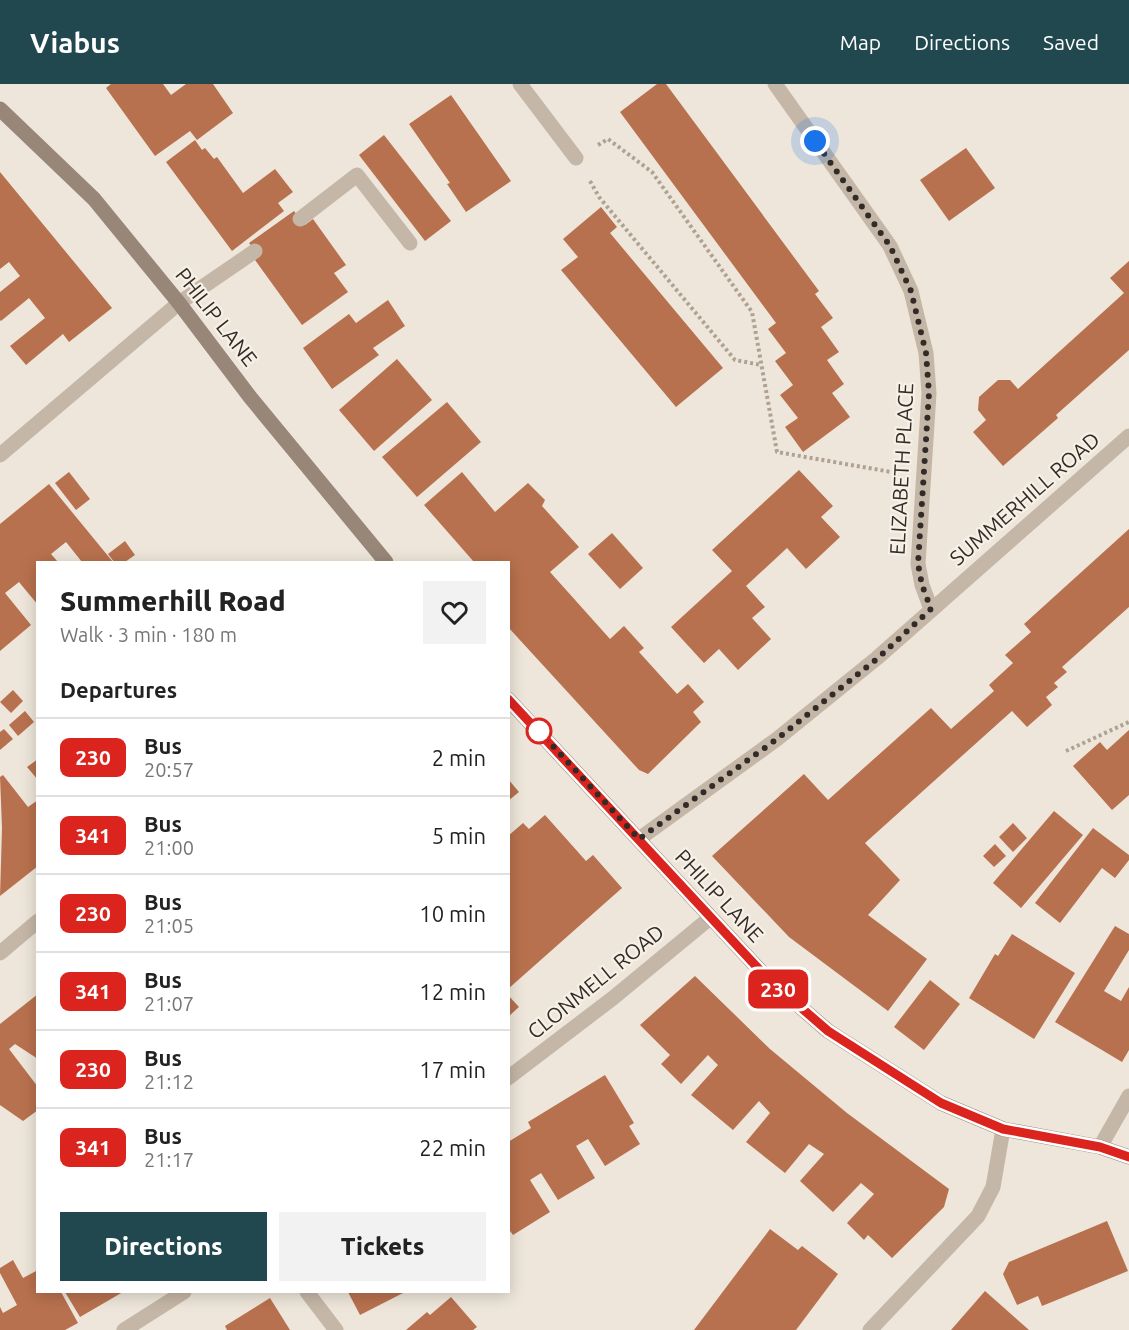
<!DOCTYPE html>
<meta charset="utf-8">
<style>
body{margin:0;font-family:Ubuntu,sans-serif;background:#f2f2f2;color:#222;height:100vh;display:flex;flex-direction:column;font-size:22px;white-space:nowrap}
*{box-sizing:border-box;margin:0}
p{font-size:20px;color:#767676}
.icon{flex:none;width:33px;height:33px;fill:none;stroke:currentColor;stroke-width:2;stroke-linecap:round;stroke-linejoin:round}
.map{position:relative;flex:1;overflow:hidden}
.sheet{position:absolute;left:36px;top:477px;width:474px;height:732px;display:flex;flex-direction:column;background:#fff;border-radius:0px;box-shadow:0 3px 15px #0003}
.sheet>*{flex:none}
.badge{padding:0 12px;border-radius:9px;font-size:21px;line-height:39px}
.you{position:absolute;width:30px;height:30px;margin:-15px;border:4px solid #fff;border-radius:50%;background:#1a73e8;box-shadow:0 0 0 9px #1a73e833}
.map>.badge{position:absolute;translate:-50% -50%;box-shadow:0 0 0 3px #fff}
h2{padding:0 24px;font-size:22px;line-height:54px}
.round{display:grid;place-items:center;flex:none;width:63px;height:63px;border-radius:0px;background:#f2f2f2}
.head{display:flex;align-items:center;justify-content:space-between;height:102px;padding:0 24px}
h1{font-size:28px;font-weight:800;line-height:45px}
.action{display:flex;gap:12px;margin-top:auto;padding:12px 24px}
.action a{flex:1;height:69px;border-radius:0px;background:#21484f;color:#fff;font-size:24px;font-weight:800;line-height:69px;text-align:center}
.action a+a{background:#f2f2f2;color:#222}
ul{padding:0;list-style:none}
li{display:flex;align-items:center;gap:18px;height:78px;padding:0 24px;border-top:2px solid #e0e0e0}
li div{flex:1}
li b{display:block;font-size:22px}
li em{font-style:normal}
li .badge{min-width:66px;font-weight:700;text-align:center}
header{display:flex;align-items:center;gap:36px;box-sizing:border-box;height:84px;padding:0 30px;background:#21484f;color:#fff}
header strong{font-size:28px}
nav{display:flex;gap:33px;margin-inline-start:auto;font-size:21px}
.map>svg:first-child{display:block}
</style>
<header>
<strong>Viabus</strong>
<nav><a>Map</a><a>Directions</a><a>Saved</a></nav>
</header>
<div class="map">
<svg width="1129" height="1246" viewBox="0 0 1129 1246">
<rect width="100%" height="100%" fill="#eee6da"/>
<g fill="#b8714e">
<path d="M111,0H163L171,11L186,0H213L233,29L197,56L190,47L155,72L106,4Z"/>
<path d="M657,0H666L819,207L815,210L833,234L821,243L839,268L827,276L844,300L832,309L850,333L803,368L785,343L798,334L780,311L793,301L775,277L786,269L768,245L776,239L620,28Z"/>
<path d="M451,11L511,97L466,128L447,100L450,99L409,40Z"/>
<path d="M384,51L451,137L425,157L359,71Z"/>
<path d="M195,56L202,66L205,64L214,75L217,73L243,109L275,85L293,108L278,119L284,127L232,167L166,78Z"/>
<path d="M966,64L995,104L949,137L920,96Z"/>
<path d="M0,88L112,224L69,258L63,250L26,281L10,262L45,234L29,214L1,237L0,236V208L20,192L9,178L0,185Z"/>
<path d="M601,123L617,143L610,149L723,284L676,323L561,186L578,173L563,155Z"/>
<path d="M294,127L305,141L313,135L346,181L334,189L348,208L302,241L255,176L260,172L249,159Z"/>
<path d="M1129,177V266L1056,331L1058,334L1003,382L973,348L986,336L978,326L979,313L998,296H1010L1018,305L1124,209L1110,194Z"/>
<path d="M388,216L405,242L373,264L379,271L332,305L303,264L349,230L356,239Z"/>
<path d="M397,275L432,316L374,367L339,326Z"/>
<path d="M447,318L481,358L417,413L382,373Z"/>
<path d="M799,386L833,422L821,433L840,453L806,485L787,464L746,502L765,523L752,534L771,555L738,586L719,565L704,579L671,543L732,487L712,466Z"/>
<path d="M69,388L90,415L76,426L55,399Z"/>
<path d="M462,388L495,428L528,399L545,416L542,422L579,463L550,488L610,555L624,542L644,564L639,568L677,610L688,600L704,618L693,628L701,638L648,690L639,686L508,543V478H474L424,421Z"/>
<path d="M49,400L113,478H82L66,458L51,470L58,478H38V521L19,498L5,509L31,541L0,567V440Z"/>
<path d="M1129,445V523L1062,583L1067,588L1054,599L1058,603L1046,613L1052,621L1027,643L1012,627L865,759L900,796L868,831L927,875L888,927L789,853L712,772L804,690L828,716L931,624L951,645L994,607L989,601L1013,579L1005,571L1031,548L1024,540Z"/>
<path d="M612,449L643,484L620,505L588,470Z"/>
<path d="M125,457L135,471L125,478H114L108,470Z"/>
<path d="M13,606L23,617L11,629L0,618Z"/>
<path d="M25,627L34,638L18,652L9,641Z"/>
<path d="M4,645L13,655L0,666V648Z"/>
<path d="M1129,646V711L1112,726L1073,682L1100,658L1107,666Z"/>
<path d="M38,675V696L27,683Z"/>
<path d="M3,691L28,723L38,716V782L0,812L2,744L0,693Z"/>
<path d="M508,695L519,708L508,717Z"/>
<path d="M1054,727L1083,751L1021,824L993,799Z"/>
<path d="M545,731L586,777L593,771L622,804L508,905V752L523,739L529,745Z"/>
<path d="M1013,739L1027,754L1013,768L999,753Z"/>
<path d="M1093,744L1129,771V776L1115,794L1102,784L1060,839L1035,819Z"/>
<path d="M995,760L1006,772L994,783L983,772Z"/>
<path d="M1115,842L1129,850V866L1104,907L1121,917L1129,903V966L1122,978L1055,938Z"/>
<path d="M1012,850L1075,889L1034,955L969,914L995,870L998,872Z"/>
<path d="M695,892L770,965L847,1029L949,1105L944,1123L892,1174L868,1151L864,1156L847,1139L874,1110L861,1099L833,1128L800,1097L824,1070L809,1060L785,1089L746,1058L770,1029L759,1017L733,1046L691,1011L718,981L708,971L681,1000L661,980L670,971L640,941Z"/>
<path d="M930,896L960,920L924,966L894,943Z"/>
<path d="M38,910V975L15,960L9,965L38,1003V1026L23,1037L0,1021V940Z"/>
<path d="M508,911L519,923L508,933Z"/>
<path d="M605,991L634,1039L629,1042L640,1060L605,1082L588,1055L576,1062L595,1094L558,1116L541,1089L530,1096L550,1128L513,1151L508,1144V1058L531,1044L528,1038Z"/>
<path d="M1107,1137L1128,1187L1042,1222L1038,1212L1017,1221L1003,1190L1009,1178Z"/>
<path d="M770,1145L798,1166L802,1162L838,1190L796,1246H694Z"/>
<path d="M13,1176L23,1194L38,1186V1208H61L78,1239L65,1246H0V1223L3,1229L17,1221L0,1189V1184Z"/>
<path d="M985,1207L1029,1246H951Z"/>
<path d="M65,1208H123L80,1233Z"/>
<path d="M348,1208H405L360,1231Z"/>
<path d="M451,1213L477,1243L473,1246H406L427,1228L430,1231Z"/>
<path d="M270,1214L290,1246H227L225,1242Z"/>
</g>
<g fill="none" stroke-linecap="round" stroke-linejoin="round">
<g stroke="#b0a292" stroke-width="4" stroke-dasharray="3 3" stroke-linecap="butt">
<path d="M598,61L608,55L652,88L752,228L777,368L897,389"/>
<path d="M590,97L599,113L735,276L761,281"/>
<path d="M1066,667L1129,638"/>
</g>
<g stroke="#c5b7a7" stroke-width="15">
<path d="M520,0L576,74"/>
<path d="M300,135L357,91L410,159"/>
<path d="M179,219L255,167"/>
<path d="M1100,1063L1129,1012"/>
</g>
<g stroke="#c5b7a7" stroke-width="15">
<path d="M775,0L890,162L911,207L926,269L929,309L918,480L922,501L931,525"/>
<path d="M0,371L179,219"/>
<path d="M639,755L777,655L877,574L1129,352"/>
<path d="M0,869L38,837"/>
<path d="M508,994L613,914L710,834"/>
<path d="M307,1208L336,1246"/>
<path d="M124,1246L184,1208"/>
<path d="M870,1246L978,1132L993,1103L1003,1045"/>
</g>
<g stroke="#988779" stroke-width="15">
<path d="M0,25L94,115L179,219L250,313L386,478"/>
<path d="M508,615L768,895L828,947L941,1019L1003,1045L1100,1063L1129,1073"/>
</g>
</g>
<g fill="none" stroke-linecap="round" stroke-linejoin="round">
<defs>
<path id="line" d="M508,615L768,895L828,947L941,1019L1003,1045L1100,1063L1129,1073"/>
</defs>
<use href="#line" stroke="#fff" stroke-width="14"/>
<use href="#line" stroke="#dc241f" stroke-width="9"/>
<path stroke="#322b27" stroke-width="6" stroke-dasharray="0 10.8" d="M539,647L639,755L777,655L878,574L931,525L922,501L918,480L929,309L926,269L911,207L890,162L815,57"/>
</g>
<circle fill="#fff" stroke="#dc241f" stroke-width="3" cx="539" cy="647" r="12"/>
<g text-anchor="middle" stroke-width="4.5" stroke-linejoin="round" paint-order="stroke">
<g font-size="21" fill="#322b27" stroke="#f6f0e6">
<text transform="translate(216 233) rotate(52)" y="7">PHILIP LANE</text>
<text transform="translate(902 385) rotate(-87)" y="7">ELIZABETH PLACE</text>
<text transform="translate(1025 415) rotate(-41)" y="7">SUMMERHILL ROAD</text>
<text transform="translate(719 812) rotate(47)" y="7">PHILIP LANE</text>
<text transform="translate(596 898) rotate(-39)" y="7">CLONMELL ROAD</text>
</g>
</g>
</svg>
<div class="you" style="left:815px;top:57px"></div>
<b class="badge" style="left:778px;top:905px;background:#dc241f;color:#fff">230</b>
<section class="sheet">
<div class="head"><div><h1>Summerhill Road</h1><p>Walk · 3 min · 180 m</p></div><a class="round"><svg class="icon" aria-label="heart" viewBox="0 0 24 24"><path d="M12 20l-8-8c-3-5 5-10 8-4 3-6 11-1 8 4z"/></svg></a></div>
<h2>Departures</h2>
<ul>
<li><span class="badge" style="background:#dc241f;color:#fff">230</span><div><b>Bus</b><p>20:57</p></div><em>2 min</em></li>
<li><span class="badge" style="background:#dc241f;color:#fff">341</span><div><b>Bus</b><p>21:00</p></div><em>5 min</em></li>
<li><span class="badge" style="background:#dc241f;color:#fff">230</span><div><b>Bus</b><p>21:05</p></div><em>10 min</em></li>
<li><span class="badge" style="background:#dc241f;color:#fff">341</span><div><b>Bus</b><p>21:07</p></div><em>12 min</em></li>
<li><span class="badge" style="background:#dc241f;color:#fff">230</span><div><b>Bus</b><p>21:12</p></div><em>17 min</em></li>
<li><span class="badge" style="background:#dc241f;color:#fff">341</span><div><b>Bus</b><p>21:17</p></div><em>22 min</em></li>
</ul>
<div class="action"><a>Directions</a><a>Tickets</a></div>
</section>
</div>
